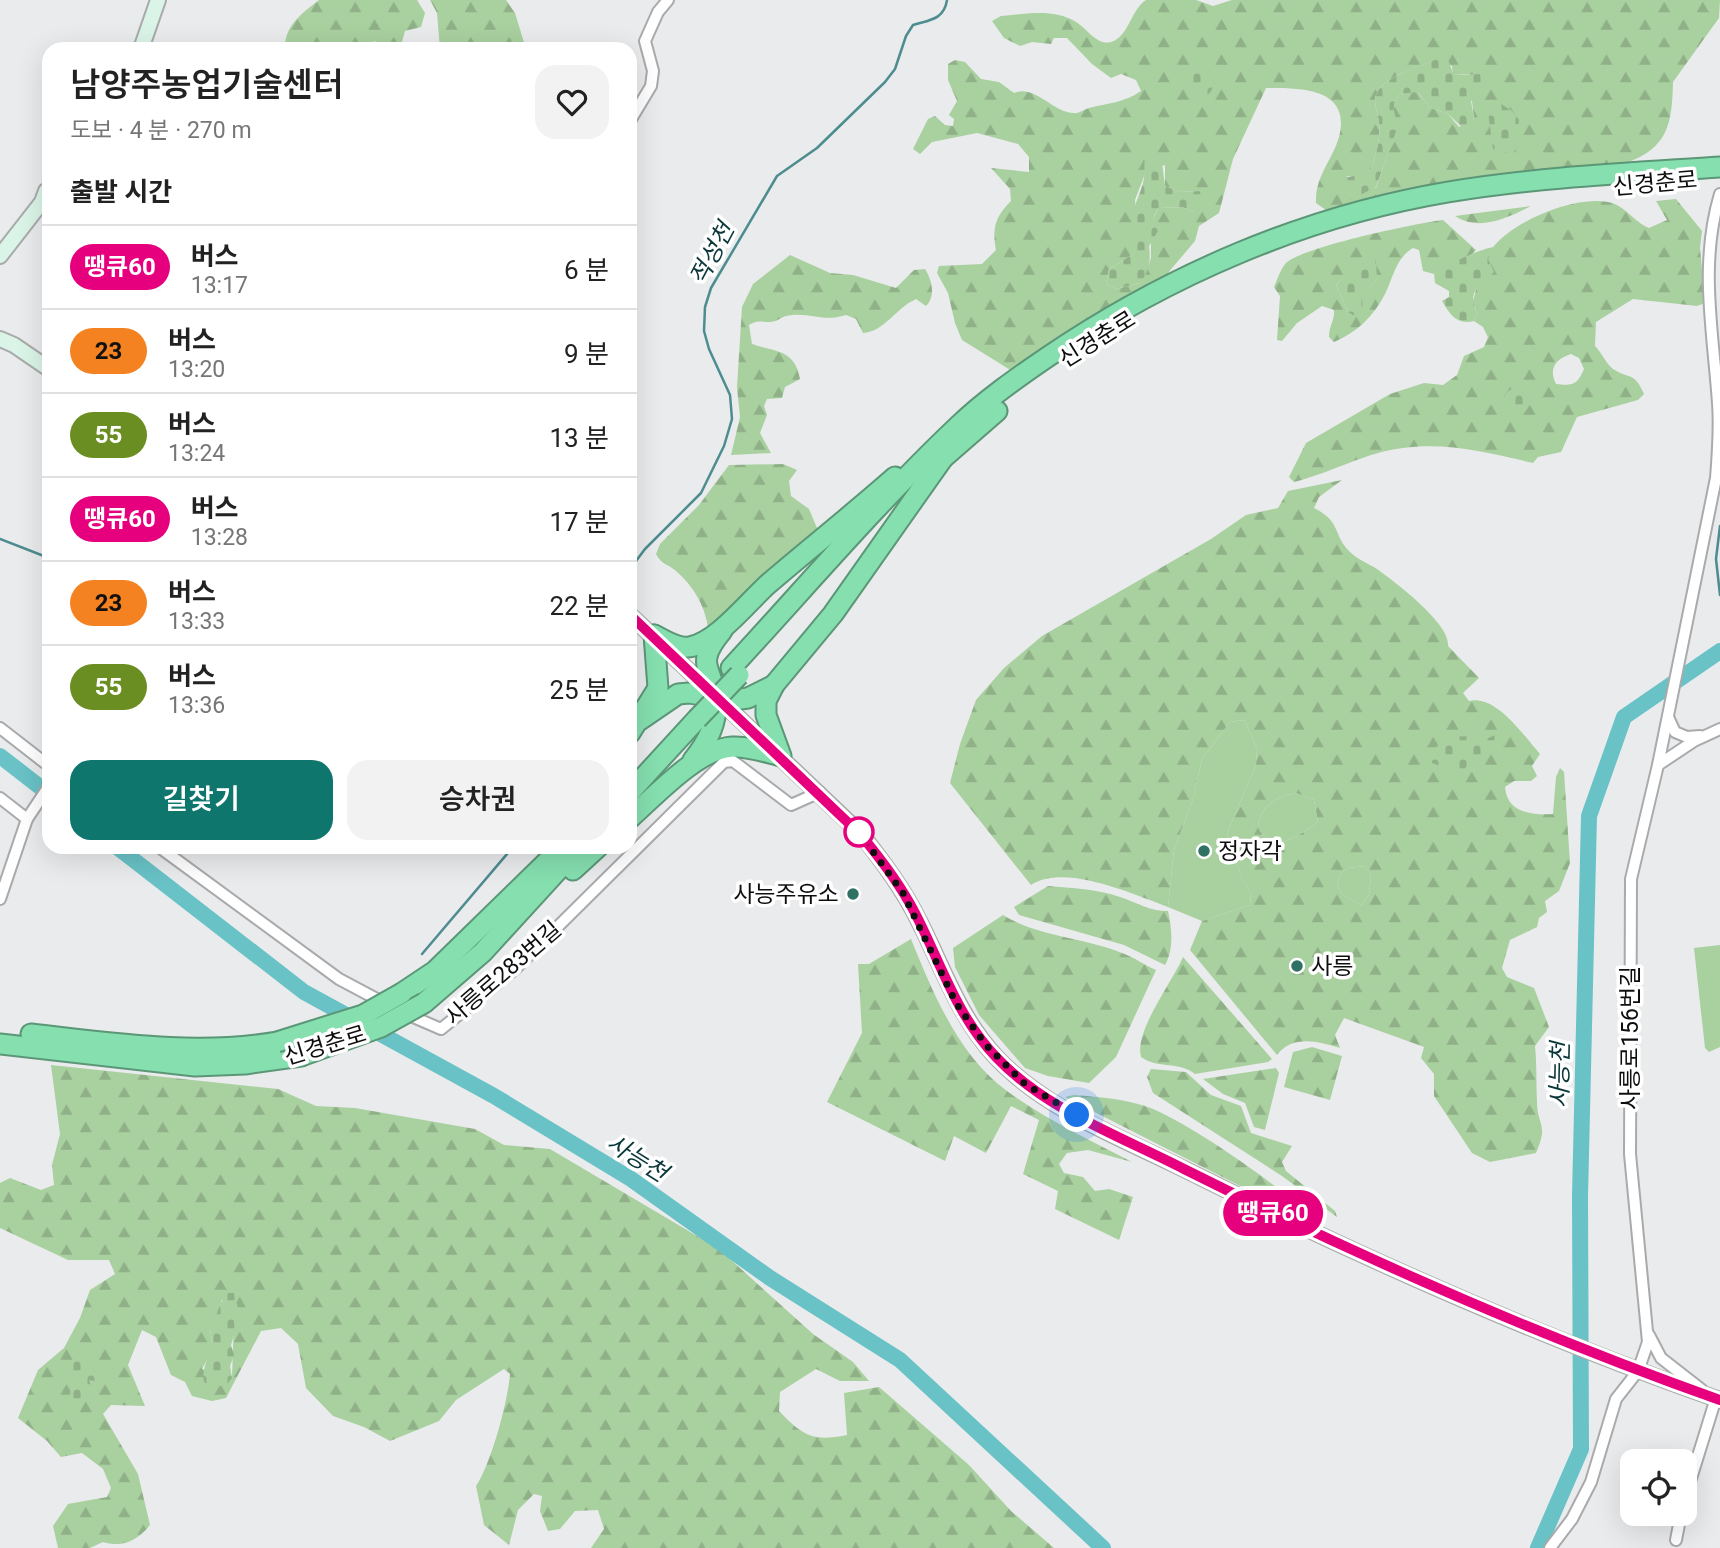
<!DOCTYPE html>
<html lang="ko">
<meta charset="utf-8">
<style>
body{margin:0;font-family:Roboto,"Noto Sans KR",sans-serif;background:#f2f2f2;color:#222;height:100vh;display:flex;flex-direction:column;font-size:26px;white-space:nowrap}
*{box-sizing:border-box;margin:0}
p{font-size:23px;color:#767676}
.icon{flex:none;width:38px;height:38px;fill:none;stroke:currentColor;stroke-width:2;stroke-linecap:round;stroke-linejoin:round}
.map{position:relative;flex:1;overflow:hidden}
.panel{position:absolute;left:42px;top:42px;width:595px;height:812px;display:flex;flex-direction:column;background:#fff;border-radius:21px;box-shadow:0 7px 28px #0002}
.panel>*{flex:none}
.badge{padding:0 14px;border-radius:23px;font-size:24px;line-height:46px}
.fabs{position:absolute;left:1620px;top:1449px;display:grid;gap:14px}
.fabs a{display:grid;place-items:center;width:77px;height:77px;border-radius:14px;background:#fff;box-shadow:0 7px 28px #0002;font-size:35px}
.you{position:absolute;width:35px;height:35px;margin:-18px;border:5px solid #fff;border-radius:50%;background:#1a73e8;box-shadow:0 0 0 10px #1a73e833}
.map>.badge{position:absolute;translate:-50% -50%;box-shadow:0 0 0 4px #fff}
h2{padding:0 28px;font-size:26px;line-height:63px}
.round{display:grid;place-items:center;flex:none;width:74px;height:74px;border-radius:21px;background:#f2f2f2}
.overview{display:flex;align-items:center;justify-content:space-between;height:119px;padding:0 28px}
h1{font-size:33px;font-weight:600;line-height:52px}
.button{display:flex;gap:14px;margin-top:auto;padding:14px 28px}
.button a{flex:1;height:80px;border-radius:21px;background:#0f766e;color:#fff;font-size:28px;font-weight:600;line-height:80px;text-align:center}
.button a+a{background:#f2f2f2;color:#222}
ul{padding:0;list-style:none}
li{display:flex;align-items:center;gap:21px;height:84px;padding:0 28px;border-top:2px solid #e0e0e0}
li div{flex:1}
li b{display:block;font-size:26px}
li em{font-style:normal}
li .badge{min-width:77px;font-weight:700;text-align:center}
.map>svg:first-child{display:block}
</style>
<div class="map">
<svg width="1720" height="1548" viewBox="0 0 1720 1548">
<defs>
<pattern id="forest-firs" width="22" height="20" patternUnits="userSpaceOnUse" patternTransform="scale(1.75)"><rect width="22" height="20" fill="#a9d09f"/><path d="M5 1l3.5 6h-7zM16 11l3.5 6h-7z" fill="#90b188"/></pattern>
<pattern id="cemetery-stones" width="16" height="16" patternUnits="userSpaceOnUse" patternTransform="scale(1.75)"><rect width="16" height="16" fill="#a9d09f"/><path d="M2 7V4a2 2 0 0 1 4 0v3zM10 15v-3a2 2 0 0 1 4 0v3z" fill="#90b188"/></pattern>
</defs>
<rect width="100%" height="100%" fill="#eaebed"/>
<g fill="#a9d09f">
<path d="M1244,720L1257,748L1256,765L1227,833L1242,879L1251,893L1250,905L1202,921L1168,907L1174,850L1193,799L1202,759L1230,722Z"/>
<path d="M1296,793L1314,800L1318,822C1300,835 1271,857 1258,827C1260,806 1277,796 1296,793Z"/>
<path d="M1364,866L1371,874L1369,895L1361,905L1343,895L1337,886L1340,874L1348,868Z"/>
<path d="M1720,945V1047L1709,1052L1705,1048L1694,948Z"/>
</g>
<g fill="url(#forest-firs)" fill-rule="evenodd">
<path d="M319,0H417L425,13L421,27L405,31L400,49H391L374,41V49H285C284,26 302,13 319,0Z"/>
<path d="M430,0H506L515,13L526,49H440L437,13Z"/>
<path d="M1146,0H1196L1213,6L1232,0H1720L1719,18L1673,82C1672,124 1668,148 1626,163L1330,213L1316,203C1315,176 1332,161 1339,137C1352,87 1299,88 1266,88L1233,159L1219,213L1199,226L1195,241L1162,280L1012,371L962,340L955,323L948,293L937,273L939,266L982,264L996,250C992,228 995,217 1011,201L1010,189L991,168L1029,172V157L1018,144L977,133L932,142L920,154L913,149L928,119L935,116L945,125L953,126L954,119L949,115L957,101L948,80V64L955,60L965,62L981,79L999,82L1014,93C1035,84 1053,113 1074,113C1078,114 1085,109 1089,108C1108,103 1124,103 1141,91L1136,80L1121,74L1111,78L1092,64L1067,38H1054L1051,44L1032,42L1020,46L1004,38L992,21L1001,16C1025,14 1054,8 1076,22C1089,30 1100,51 1117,39C1130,30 1132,9 1146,0ZM1438,59L1452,66L1453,75L1469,74L1474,119L1459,127L1448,114L1429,107L1417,91L1399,94C1392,104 1392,113 1398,124L1376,188L1346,176H1361L1370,171C1376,155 1381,139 1379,122C1378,114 1373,103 1376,95C1383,76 1420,67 1438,59ZM1165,165V186L1180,192L1199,191L1194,212L1182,207L1159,208C1149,220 1151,242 1151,257C1150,265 1143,275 1140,283L1116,289L1106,284L1109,269L1133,254L1139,242L1135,200L1146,171Z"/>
<path d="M1676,199L1702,231L1700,248L1705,303L1697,306L1633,299L1596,322L1595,346C1601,352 1607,365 1613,369C1630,380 1634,371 1644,394L1638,400L1577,417L1561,452L1538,457L1533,463C1490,453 1447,442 1403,448C1366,452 1331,473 1294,482L1289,477L1306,443L1390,394L1424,383L1443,385L1457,375L1464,356L1484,347L1488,337L1483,327L1474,321L1477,314L1473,302C1477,285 1483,260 1494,246C1516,220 1574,196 1608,202C1625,205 1634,222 1649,228L1667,220L1656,201ZM1571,354L1579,358L1584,369C1577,385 1573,386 1556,384C1548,368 1556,359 1571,354Z"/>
<path d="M1531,206C1508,218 1479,232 1455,216Z"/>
<path d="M1443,220L1476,250C1466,262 1448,266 1434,274L1423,271L1419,250L1413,248C1395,259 1394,276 1385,294C1374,316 1356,333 1334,342L1329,337C1329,326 1335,320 1334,310L1322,306L1297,323L1282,341L1277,340L1280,296L1274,287C1277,280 1281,268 1286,263C1303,247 1417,223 1443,220ZM1365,258L1377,279L1348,312L1336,285Z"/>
<path d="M790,255L830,273L853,275L896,288L914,270L925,269C932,280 936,296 926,306L916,299C897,307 884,332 863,333L856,319L846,315C821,323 810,311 786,316C780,318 776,322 770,322C760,322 758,320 749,325L752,344C775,352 795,349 800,379L785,387L782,398L767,399L764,406L767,415L760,433L771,453L731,455L740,417L737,387L742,307L753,284Z"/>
<path d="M783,464L797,470L789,481L791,496L809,509L817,528L806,542L708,627C704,604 694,587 676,571C668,564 661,564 656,554L660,544L699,505L729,465Z"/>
<path d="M1342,480L1319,497L1314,508C1342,522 1332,534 1350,552C1357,559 1369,564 1377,569C1395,582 1451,624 1448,646L1479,678L1463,693L1469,701C1496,694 1524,736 1540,754L1532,766L1537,776L1531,781H1514L1505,787C1507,813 1532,815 1553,814L1556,777L1560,768L1564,772L1570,863L1559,891L1545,901L1547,912L1539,918L1537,927L1510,940L1502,968L1507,977L1534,988L1549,1027L1535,1046C1537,1065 1536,1082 1537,1101C1537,1126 1549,1123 1536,1153L1490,1162L1472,1153L1434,1096V1074L1421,1058L1424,1047L1344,1018L1335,1035L1340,1048C1319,1042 1293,1034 1277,1055L1190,950L1202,921L1250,905L1251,893L1242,879L1227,833L1256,765L1257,748L1244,720L1230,722L1202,759L1193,799L1174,850L1168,907C1132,894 1065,863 1031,885L950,783L960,744L976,700L1004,668L1042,636L1211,539L1246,515L1278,508L1288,491ZM1296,793L1314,800L1318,822C1300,835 1271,857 1258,827C1260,806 1277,796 1296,793ZM1364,866L1371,874L1369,895L1361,905L1343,895L1337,886L1340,874L1348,868Z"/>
<path d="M1048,886C1072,888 1097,889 1120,897C1138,903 1149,911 1168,911C1172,929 1174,949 1165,965L1124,945L1019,915L1014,907Z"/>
<path d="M1003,915C1039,937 1083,937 1122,953C1134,957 1144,965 1156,970L1116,1057L1089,1083L1048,1076L1025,1068L979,1015L955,967L953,948Z"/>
<path d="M911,939C933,993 958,1055 1007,1091C1045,1119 1090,1140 1132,1162L1088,1150L1067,1153L1059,1164L1064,1173L1083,1177L1095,1191L1109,1189L1133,1197L1119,1240L1055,1209L1058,1191L1023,1174L1039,1120L1011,1106L986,1153L954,1136L945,1161L827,1102L862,1033L858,964H869Z"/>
<path d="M1183,957L1272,1059L1268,1062L1195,1074C1179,1061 1158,1069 1141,1057C1134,1031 1172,983 1183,957Z"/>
<path d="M1312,1047L1342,1056L1330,1100L1284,1087L1293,1052Z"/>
<path d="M51,1065L278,1089L316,1106L355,1108L475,1129L504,1145L550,1149L719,1249L813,1334L853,1362L869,1381H840L816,1369L780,1392L779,1411C803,1436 813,1442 847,1435L844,1393L879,1387L969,1465L1011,1511L1054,1548H591L604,1529L598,1510L575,1511L560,1529L548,1531L540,1511L542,1496L534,1494L518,1510L509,1545L484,1525L476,1486C491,1464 508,1401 510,1374L504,1369L456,1400L439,1421L390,1441L364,1427L333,1416L306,1388L298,1344L281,1328L261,1331L226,1398L212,1401L192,1396L185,1382L171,1375L156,1337L142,1330L128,1365L145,1406L111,1405L103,1414L138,1474L150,1525C138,1540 124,1548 103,1542L90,1548H58L53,1526L68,1504L107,1497L111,1488L103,1469L82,1453L61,1457L47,1441L18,1418L38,1370L64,1348L80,1318L90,1290L115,1274L109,1260H68L0,1228V1183L10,1178L41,1190L54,1185L52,1165L60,1134ZM222,1299L234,1318L232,1378L202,1369C210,1355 214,1345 210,1330L218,1317Z"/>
<path d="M1276,1068L1279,1073L1265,1130L1254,1127L1245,1103L1223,1094L1203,1079Z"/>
<path d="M1151,1069L1186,1072L1211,1095L1241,1106L1251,1133L1292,1146L1282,1162L1286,1171L1335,1211L1337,1217L1282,1176L1153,1093L1147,1077Z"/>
<path d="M1074,1095C1101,1097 1128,1099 1153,1109C1202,1131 1272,1182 1314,1217L1311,1222L1065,1097Z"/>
</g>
<g fill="url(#cemetery-stones)">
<path d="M1437,59L1448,60L1454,75L1480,74L1485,87L1480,98L1471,101L1474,119L1465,130L1448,114L1429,107L1418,92L1399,94C1392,104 1392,113 1399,123L1376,187L1350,200L1343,197L1339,182C1348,174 1360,177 1370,171C1376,155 1381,139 1379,122C1378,114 1373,103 1376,95C1383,76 1420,67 1437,59Z"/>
<circle cx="1200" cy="84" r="13"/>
<path d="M1498,102L1512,111L1519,120L1514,154L1493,149L1488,112Z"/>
<path d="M1148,155H1161L1165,186L1180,192L1199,191L1205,198V207L1194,212L1182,207L1159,208C1152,216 1152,222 1158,231L1149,246C1151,261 1149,271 1140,283L1116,289L1106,284L1109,269L1133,254L1138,242C1118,213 1152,191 1143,161Z"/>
<path d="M1493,247L1488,259L1494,272C1479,288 1467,289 1477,314L1474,321C1457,325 1450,315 1442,301L1449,297V291L1435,283L1434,274C1451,263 1474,251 1493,247Z"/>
<path d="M1365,257L1376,261L1377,279L1362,297L1363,311L1353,315L1348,312L1336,285Z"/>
<circle cx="1517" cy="401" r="13"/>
<path d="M1495,735L1501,736L1504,746C1485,752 1471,756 1462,774L1432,763L1431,754C1443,735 1463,733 1484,740Z"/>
<path d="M228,1293H234L239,1312L234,1318L235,1332L231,1345L234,1355L230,1366L232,1378L226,1385L213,1387L204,1382C201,1362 216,1350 210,1330C217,1318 218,1303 228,1293Z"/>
<path d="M83,1353L104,1374L105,1383L89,1380L93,1392L88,1400L78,1402L70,1395L71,1384L76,1380L70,1371L73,1360Z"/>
</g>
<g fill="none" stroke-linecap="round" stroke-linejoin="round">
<g stroke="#4d8c8f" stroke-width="2.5">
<path d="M1720,526L1716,559L1720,595"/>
<path d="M0,539L49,558"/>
<path d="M630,569L645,549L701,493L724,446L732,419L730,395L709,349L704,331L705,307L711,288L777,176L817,148L885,82L895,69L906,36L913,25C929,20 944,20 947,0"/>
<path d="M422,954L513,847"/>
</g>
<g stroke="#68c2c6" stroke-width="16">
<path d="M0,756L49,794"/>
<path d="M117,847L304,992L494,1096L631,1179L770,1278L900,1360L1103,1548"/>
<path d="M1538,1548L1581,1449L1580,1196L1589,816L1624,717L1720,651"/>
</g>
<defs>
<g id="street">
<path d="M630,121L651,86L653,71L645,41L658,12L668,0"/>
<path d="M1668,717L1675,732L1687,737L1700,736"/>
<path d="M0,728L49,766"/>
<path d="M1658,765L1694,741L1720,729"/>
<path d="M0,798L27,819"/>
<path d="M159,847L339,979L386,1004"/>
<path d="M0,899L27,819L49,786"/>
<path d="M404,1013L441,1029L516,968L724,762L733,761L791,805L820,792"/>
<path d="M1649,1335L1661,1358L1702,1390"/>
<path d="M1685,1498L1716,1398"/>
<path d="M1676,1540L1681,1514"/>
<path d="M1550,1548L1572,1519L1591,1482L1616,1399L1638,1371L1648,1342L1630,1154L1631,879L1658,765L1716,478C1718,453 1720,428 1718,403C1713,331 1699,264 1720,194"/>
</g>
<g id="secondary">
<path d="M141,49L158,0"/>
<path d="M0,256L42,202L46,191"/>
<path d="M0,339L14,345L49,369"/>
<path d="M630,615L861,834C883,862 904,890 920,923C944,970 959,1017 996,1057C1046,1110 1120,1137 1184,1169C1358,1256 1536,1336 1720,1400"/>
</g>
<g id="highway">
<path d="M943,458L997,411"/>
<path d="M654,635C665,640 677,649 689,647C716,643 748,602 768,584C810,548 853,514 895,477"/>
<path d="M731,668C805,588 878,502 957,427C985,400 1018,377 1049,356C1169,275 1305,216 1448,192C1538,177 1630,173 1720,167"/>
<path d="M640,720L678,694L689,693L733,700L748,698L774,685"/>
<path d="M630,733L658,688L654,635"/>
<path d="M693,760C707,743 718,721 716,698C713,667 693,666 722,631"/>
<path d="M630,792L697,719"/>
<path d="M630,818C655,796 698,749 732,747C748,746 765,752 781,756L766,715V701L774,685L833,614L943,458"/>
<path d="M573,870L598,847"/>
<path d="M402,993L435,971L562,847"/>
<path d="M424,1003L483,952L579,847"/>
<path d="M31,1034C113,1043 195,1056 277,1042"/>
<path d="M0,1044L195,1066L245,1064L301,1056"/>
</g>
</defs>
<use href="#street" stroke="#a9aaac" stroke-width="14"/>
<use href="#secondary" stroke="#a9aaac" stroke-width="18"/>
<use href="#highway" stroke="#5b9677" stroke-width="23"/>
<use href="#street" stroke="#fff" stroke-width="10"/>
<use href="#secondary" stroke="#daf5e7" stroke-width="14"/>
<use href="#highway" stroke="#85dfaf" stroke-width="19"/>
<defs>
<g id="highway-bridge">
<path d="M697,719L739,675"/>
<path d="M277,1042L363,1015L402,993"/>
<path d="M301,1056L381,1027L424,1003"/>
</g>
</defs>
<use href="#highway-bridge" stroke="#5b9677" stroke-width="23" stroke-linecap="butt"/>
<use href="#highway-bridge" stroke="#85dfaf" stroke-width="19"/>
</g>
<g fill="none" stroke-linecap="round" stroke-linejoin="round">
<defs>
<path id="line" d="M630,615L860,834C881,859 900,884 915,913C941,963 956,1015 996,1057C1046,1110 1120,1136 1184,1169C1358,1256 1536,1335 1720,1400"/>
</defs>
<use href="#line" stroke="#fff" stroke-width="16"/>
<use href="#line" stroke="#e6007e" stroke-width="10"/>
<path stroke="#0e0e0f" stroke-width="7" stroke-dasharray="0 12.6" d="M859,832L903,893L956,1003L985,1044L1025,1084L1077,1115"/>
</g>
<circle fill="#fff" stroke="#e6007e" stroke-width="3.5" cx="859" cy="832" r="14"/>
<g fill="#2f7263" stroke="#fff" stroke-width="2.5">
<circle cx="1204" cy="851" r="7"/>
<circle cx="853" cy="894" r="7"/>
<circle cx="1297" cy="966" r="7"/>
</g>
<g text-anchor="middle" stroke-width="7" stroke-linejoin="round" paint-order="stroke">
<g font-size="23" fill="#0e0e0f" stroke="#fff">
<text transform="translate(1655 183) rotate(-5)" y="8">신경춘로</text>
<text transform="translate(1097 339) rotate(-32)" y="8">신경춘로</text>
<text transform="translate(503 973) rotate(-41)" y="8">사릉로283번길</text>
<text transform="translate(1630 1038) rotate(-90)" y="8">사릉로156번길</text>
<text transform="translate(325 1045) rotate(-17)" y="8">신경춘로</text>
</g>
<g font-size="23" fill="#0e0e0f" stroke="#fff" text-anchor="start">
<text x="1218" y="859">정자각</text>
<text x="839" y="902" text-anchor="end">사능주유소</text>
<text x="1311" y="974">사릉</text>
</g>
<g font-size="24" font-style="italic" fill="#0a3739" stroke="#fff">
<text transform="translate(712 254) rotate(-62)" y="8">적성천</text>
<text transform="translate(1560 1075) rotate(-89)" y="8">사능천</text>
<text transform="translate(637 1158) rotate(32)" y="8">사능천</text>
</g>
</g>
</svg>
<div class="fabs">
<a><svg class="icon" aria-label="locate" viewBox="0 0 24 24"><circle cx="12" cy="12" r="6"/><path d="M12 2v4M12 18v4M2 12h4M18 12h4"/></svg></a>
</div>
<div class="you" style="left:1077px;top:1115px"></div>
<b class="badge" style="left:1273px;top:1213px;background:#e6007e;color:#fff">땡큐60</b>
<section class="panel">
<div class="overview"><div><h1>남양주농업기술센터</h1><p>도보 · 4 분 · 270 m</p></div><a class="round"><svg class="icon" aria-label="heart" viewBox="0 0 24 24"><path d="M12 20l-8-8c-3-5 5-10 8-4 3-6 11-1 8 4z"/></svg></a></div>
<h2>출발 시간</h2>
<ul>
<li><span class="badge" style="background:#e6007e;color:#fff">땡큐60</span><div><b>버스</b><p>13:17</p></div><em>6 분</em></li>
<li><span class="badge" style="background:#f58220;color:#111">23</span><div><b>버스</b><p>13:20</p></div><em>9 분</em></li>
<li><span class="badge" style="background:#6b8e23;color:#fff">55</span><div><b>버스</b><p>13:24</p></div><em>13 분</em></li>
<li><span class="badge" style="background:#e6007e;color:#fff">땡큐60</span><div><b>버스</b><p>13:28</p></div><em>17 분</em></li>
<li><span class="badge" style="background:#f58220;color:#111">23</span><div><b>버스</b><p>13:33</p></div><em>22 분</em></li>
<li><span class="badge" style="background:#6b8e23;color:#fff">55</span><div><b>버스</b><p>13:36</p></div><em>25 분</em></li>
</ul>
<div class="button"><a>길찾기</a><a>승차권</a></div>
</section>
</div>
